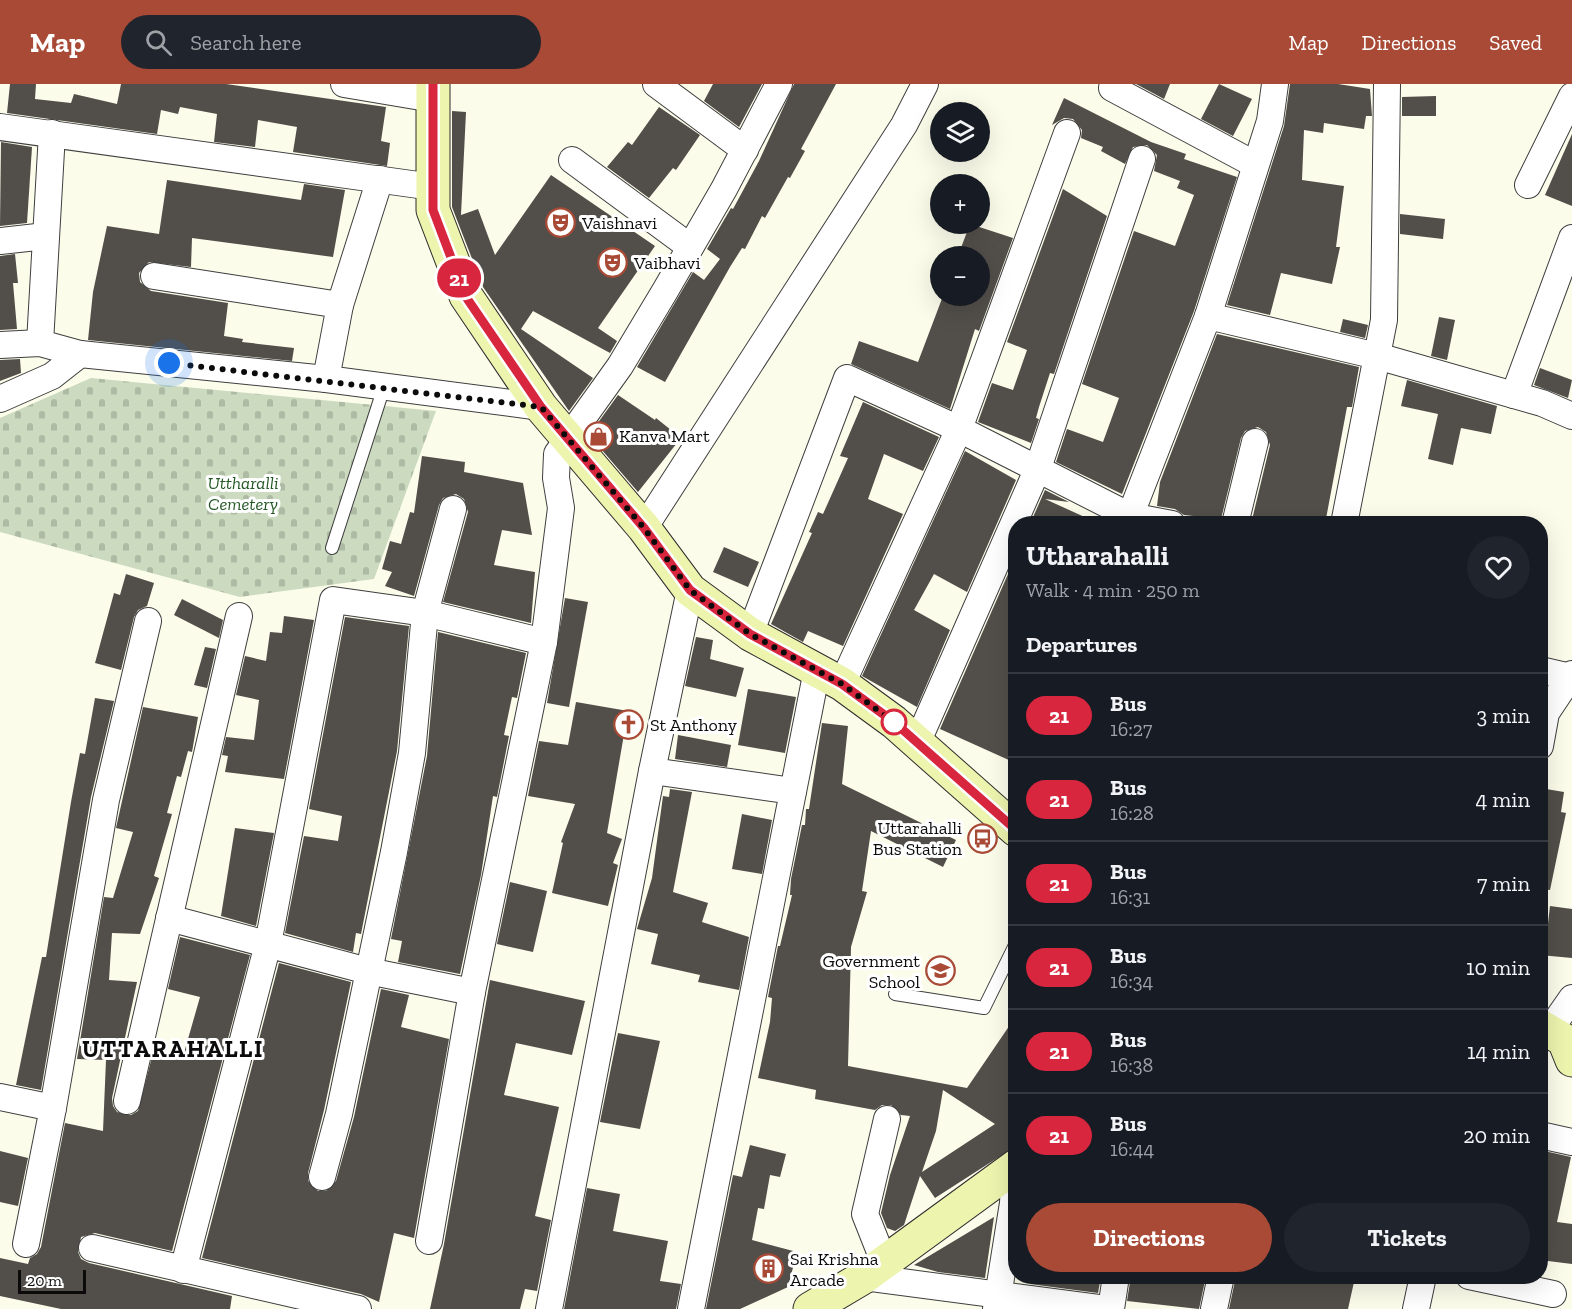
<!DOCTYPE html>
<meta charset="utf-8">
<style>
body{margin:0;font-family:"Zilla Slab",serif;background:#20242c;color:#f1f3f6;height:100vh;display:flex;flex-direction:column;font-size:22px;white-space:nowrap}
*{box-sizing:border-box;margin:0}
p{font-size:20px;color:#9ea1a6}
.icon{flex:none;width:33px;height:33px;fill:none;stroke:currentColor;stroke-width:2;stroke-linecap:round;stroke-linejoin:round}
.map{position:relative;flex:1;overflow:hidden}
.details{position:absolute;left:1008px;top:432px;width:540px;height:768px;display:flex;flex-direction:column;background:#171b24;border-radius:24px;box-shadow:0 6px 24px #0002}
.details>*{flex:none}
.badge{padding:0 12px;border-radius:20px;font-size:21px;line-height:39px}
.buttons{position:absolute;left:930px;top:18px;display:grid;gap:12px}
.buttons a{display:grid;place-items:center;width:60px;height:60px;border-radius:50%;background:#171b24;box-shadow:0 6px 24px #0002;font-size:30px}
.scale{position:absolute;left:18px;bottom:15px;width:68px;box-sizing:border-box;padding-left:6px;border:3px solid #0b0b0b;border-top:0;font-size:16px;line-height:21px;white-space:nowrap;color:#0b0b0b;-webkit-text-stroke:4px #fff;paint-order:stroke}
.you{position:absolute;width:30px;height:30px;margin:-15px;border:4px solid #fff;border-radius:50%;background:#1a73e8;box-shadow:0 0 0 9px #1a73e833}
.map>.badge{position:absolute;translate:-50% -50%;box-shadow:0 0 0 3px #fff}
h2{padding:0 18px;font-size:22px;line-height:54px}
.round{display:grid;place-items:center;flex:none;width:63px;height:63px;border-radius:32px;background:#20242c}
.head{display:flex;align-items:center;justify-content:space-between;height:102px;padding:0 18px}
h1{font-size:28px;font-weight:700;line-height:45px}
.cta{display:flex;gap:12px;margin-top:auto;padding:12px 18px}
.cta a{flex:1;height:69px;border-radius:36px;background:#a84a36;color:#fff;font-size:24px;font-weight:700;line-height:69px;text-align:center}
.cta a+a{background:#20242c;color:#f1f3f6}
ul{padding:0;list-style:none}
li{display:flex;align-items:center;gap:18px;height:84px;padding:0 18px;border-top:2px solid #363941}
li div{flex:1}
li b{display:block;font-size:22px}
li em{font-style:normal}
li .badge{min-width:66px;font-weight:700;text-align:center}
header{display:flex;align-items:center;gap:36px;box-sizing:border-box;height:84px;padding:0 30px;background:#a84a36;color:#fff}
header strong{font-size:28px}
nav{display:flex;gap:33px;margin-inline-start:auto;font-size:21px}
.search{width:420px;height:54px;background:#20242c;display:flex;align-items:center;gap:15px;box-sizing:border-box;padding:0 21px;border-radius:33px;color:#9ea1a6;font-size:22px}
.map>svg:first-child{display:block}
</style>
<header>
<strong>Map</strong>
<div class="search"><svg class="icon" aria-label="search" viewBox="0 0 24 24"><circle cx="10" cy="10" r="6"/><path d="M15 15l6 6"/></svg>Search here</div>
<nav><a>Map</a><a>Directions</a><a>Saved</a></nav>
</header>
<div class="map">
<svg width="1572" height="1225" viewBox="0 0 1572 1225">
<defs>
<pattern id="cemetery-stones" width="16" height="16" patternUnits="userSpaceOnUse" patternTransform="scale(1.5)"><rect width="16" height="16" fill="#ccdbc0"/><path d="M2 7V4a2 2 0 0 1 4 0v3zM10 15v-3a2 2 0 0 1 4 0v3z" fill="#aebba4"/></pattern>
</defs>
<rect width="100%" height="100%" fill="#fcfceb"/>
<path fill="url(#cemetery-stones)" d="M91,294L436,327L374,495L240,513L0,448V334Z"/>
<g fill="#524e49" fill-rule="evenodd">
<path d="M10,0H36L35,15L71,19L74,10L117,20L121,0H226L386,23L381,57L390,59L387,82L293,68L297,43L258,36L255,63L214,58L217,30L180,23L178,30L161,26L157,50L7,29Z"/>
<path d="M713,0H762L739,43L704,17Z"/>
<path d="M794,0H836L801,65L805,67L790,94L788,93L765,134L762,132L745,165L742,164L730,183L665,298L637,283L693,188L704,196L720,175L707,165L731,124L733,125L759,77Z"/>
<path d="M1136,0H1170L1164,15Z"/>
<path d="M1219,0L1252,15L1233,52L1201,35Z"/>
<path d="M1290,0H1338L1370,5L1372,32H1366L1364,45L1324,39L1323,49L1304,46L1302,96L1344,102L1336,163H1340L1332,200L1281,189L1270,231L1227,221L1284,42Z"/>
<path d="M1436,12V32H1402V13Z"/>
<path d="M1064,14L1151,58L1186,70L1184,75L1237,93L1194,227L1122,410L1056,378L1067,345L1103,358L1119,314L1082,300L1134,147L1175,162L1194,111L1177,104L1180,97L1154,87L1157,71L1147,61L1133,63L1125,80L1101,67L1103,63L1081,54L1082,46L1073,35L1064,34L1052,41Z"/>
<path d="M659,23L700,51L676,86L673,84L649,114L607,83L628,58L632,61Z"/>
<path d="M452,27L466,28L461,131L478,125L495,171L551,91L655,162L598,244L617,257L610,269L533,227L521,245L593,294L569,327L483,203L452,123Z"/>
<path d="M1572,50V122L1545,111Z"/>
<path d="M1,58L32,63L27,139L0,142Z"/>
<path d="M167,96L301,116L304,100L345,106L333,173L192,154L191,183L149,178L139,189L140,198L151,207L228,219L224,252L243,255L242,258L294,264L292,277L88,256L93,208L107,142L159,150Z"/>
<path d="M1063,105L1107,132L1054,290L1050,289L1039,323L1036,334L1039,335L1031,359L978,338L992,299L1013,306L1027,266L1007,258Z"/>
<path d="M1400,130L1445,135L1443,155L1400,150Z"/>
<path d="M970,140L1013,154L979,247L975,245L950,325L851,280L859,257L918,278L943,212H980V172L959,169Z"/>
<path d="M15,170L18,199H13L17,245L0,246V172Z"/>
<path d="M1439,233L1455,236L1447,276L1431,272Z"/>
<path d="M1343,235L1368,241L1365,254L1340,248Z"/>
<path d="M1217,250L1359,283L1352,323H1347L1325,440H1251L1270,361L1266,348L1258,343L1245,347L1241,354L1221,435L1184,431L1175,425L1157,422L1160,398Z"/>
<path d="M20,275L21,289L0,297V276Z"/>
<path d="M1540,284L1572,296L1568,314L1534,301Z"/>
<path d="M1407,296L1497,322L1491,350L1461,344L1453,381L1428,375L1438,330L1401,322Z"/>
<path d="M618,311L655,336L656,334L681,354L638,408L589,351Z"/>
<path d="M863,318L939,353L923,387L884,370L868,415L903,430L843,562L808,547L803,558L771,540L812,449L809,448L818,428L823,430L848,374L840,372Z"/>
<path d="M965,367L1016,396L967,508L934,490L914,526L950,546L917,623L862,592Z"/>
<path d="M422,372L465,378L464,388L523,399L532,451L502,446L494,481L535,488L531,539L443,518L468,428L464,415L456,410L443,414L439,421L414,512L385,502L392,488L382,485L390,457L401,460L410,428L414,429Z"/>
<path d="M1045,406L1069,418L1045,415L1100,440H1030Z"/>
<path d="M724,463L759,478L748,503L713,488Z"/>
<path d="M1016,472V668L1011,677L940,645Z"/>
<path d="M126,490L154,499L147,522L138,526L134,533L121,586L95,579L114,509L120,511Z"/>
<path d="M565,514L588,518L569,623L547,619Z"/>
<path d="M182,515L223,536L219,554L174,531Z"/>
<path d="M284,532L314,536L284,695L225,688L228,672L222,671L226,653L254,656L259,616L236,611L245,572L266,577L270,548L282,549Z"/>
<path d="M345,533L409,542L397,667L361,850L356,849L353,868L285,849L304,752L338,757L342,732L309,725Z"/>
<path d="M438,548L526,569L517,614L512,613L504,651L509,652L497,713L493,712L481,791L460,890L398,878L402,857L391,855L427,672Z"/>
<path d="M696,553L713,556L710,575L744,584L736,613L685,602Z"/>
<path d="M205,563L216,565L207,604L194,601Z"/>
<path d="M748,605L796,613L785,669L738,661Z"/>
<path d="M95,614L114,617L91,713L41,1006L16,1001L42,873H46L71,718L80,669L85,670Z"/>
<path d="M576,618L628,627L607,749L622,755L613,779L618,781L608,822L552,809L563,759L561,758L575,720L528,712L539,657L568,661Z"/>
<path d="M143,623L198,633L192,668L188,667L181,693L177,692L167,729L172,730L154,792L159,794L140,850L112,849L109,896L137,898L112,1014L113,1022L117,1028L131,1031L138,1027L153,969L182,976L200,913L168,905L180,853L250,871L172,1167L95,1149L81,1153L78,1168L81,1175L89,1179L232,1212L230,1225H61L0,1212V1174L28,1180L30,1174L37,1170L41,1163L65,1039L103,1047L106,976L77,975L104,813L113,814L133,748L116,744Z"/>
<path d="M822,639L848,642L842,700L956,756L943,783L871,747L862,807L867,808L851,863L848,982L967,1004L1016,932V1062L935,1114L920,1092L904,1141L895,1147L887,1144L881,1129L890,1091L910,1032L901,1031L891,1021H882L875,1026L815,1015L816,1006L758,994L770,938L772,914L768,913L778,862H780L792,811H790L791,795L802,741H805L806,725H809ZM943,1006L995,1040L922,1088L936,1047Z"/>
<path d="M678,651L731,661L727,683L675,675Z"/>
<path d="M1540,704L1564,708L1561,728L1566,729L1550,806L1540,805Z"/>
<path d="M670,705L692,708L673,808L708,819L702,838L749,853L739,906L698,898L700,891L651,880L658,850L637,845L652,794L663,712L669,713Z"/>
<path d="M742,730L772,736L762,790L732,785Z"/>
<path d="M235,744L274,749L256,842L221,832Z"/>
<path d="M510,798L547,807L533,868L497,860Z"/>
<path d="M1550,822L1572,825V874L1540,871V847L1547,848Z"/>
<path d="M279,879L351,898L324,1026L308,1089V1097L318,1107H326L336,1097L354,1033L381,905L409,911L401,943L449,955L414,1154L394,1149L379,1218L361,1210L202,1174Z"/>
<path d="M490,896L585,917L572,971L516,959L504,1011L559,1023L535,1132L551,1136L537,1207L525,1205L520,1225H430L444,1160Z"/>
<path d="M618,949L660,957L640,1045L600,1038Z"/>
<path d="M750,1061L786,1070L780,1093L770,1091L764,1125L758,1124L752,1156L797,1168L788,1203L740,1225H706L733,1091L742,1093Z"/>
<path d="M1540,1066L1571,1073L1557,1138L1572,1140V1180L1540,1176Z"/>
<path d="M0,1067L28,1074L18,1122L0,1118Z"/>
<path d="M587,1104L620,1110L613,1147L668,1157L660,1197L681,1200L676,1225H564Z"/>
<path d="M994,1133L985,1194L938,1188L914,1181Z"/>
<path d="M1031,1192H1101L1098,1209L1030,1200Z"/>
<path d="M1131,1192H1206L1199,1225L1127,1217Z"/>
<path d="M1236,1192H1299L1317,1197L1318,1192H1331L1354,1198L1348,1225H1229Z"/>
</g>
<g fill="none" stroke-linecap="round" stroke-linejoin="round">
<defs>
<g id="service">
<path d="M332,464L384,303"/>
<path d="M895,910L984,924L1016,859"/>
</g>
<g id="minor">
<path d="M344,0L433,15"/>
<path d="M656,0L745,66"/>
<path d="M1114,0L1112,4L1254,80"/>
<path d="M0,43L433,103"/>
<path d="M572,76L690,163"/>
<path d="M1528,101L1572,12"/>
<path d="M0,157L46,152"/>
<path d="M154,192L340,221"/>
<path d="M1208,232L1377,272L1542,319L1572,332"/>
<path d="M40,259L52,49"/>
<path d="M0,261L40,259L80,270L326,295L541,323"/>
<path d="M326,295L340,221L380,95"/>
<path d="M1514,311L1572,154"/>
<path d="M0,315L52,292L80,270"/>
<path d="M1127,440L1208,232L1270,37L1275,0"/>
<path d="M1235,440L1255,358"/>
<path d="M1344,440L1384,236L1387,0"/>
<path d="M644,444L904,41L925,0"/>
<path d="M750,550L847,294L959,345L1130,432L1172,440"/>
<path d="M1540,586L1570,593"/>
<path d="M842,600L959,345L1067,49"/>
<path d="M917,659L1038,384L1142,75"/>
<path d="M1540,662L1546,629L1572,590"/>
<path d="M652,687L793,707"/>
<path d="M169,834L368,887L472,908"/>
<path d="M1549,947L1572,914"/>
<path d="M0,1013L53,1024"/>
<path d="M127,1017L239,532"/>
<path d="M1540,1051L1572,1058"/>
<path d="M322,1093L339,1030L394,768L412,669L425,529L453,425"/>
<path d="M429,1157L472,908L544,558L561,424L556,394L557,370L620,282L665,207L724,105L779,0"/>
<path d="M26,1160L53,1024L106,716L148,537"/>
<path d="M92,1164L358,1225"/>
<path d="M884,1178L865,1130L887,1035"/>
<path d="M183,1186L268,860L333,516L425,529L544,558"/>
<path d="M1469,1192L1553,1210"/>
<path d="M864,1193L1106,1225"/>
<path d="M549,1225L652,687L690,506"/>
<path d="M691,1225L817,586"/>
<path d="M996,1225L1013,1119L1015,1082"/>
<path d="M1111,1225L1116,1192"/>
<path d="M1214,1225L1221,1192"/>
<path d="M1416,1225L1423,1192"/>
</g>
<g id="secondary">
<path d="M433,0V126L466,212L541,323L644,444L690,506L750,550L842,600L894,638L1016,746"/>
<path d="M1540,942L1564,956L1572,976"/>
<path d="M810,1225L864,1193L1016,1082"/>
</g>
</defs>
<use href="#service" stroke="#3e3e3e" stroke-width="14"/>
<use href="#minor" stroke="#3e3e3e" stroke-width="28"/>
<use href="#secondary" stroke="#2d2d2d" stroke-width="35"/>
<use href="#service" stroke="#fff" stroke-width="12"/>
<use href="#minor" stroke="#fff" stroke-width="26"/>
<use href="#secondary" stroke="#ecf4ae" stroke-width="33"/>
</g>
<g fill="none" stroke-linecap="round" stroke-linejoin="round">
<defs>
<path id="line" d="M433,0V126L466,213L541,323L644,444L690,506L750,550L842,600L894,638L1016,746"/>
</defs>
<use href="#line" stroke="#fff" stroke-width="14"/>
<use href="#line" stroke="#d7263d" stroke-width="9"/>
<path stroke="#0b0b0b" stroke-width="6" stroke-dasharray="0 10.8" d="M169,279L541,323L644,444L690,506L750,550L842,600L894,638"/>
</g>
<defs>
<symbol id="theatre-ring" viewBox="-11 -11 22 22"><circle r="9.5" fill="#fff" stroke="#a84a36" stroke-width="1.5"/><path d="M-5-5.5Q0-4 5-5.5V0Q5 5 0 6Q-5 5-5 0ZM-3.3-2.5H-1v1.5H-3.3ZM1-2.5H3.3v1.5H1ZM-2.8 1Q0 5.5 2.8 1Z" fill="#a84a36"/></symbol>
<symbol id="shop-ring" viewBox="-11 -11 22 22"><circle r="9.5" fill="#fff" stroke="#a84a36" stroke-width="1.5"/><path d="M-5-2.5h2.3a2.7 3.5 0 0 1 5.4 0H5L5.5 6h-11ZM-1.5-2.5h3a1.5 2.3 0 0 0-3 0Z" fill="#a84a36"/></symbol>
<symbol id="church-ring" viewBox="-11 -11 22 22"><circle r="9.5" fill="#fff" stroke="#a84a36" stroke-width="1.5"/><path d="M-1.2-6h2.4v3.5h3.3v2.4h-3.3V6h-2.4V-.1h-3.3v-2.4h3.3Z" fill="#a84a36"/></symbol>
<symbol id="bus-ring" viewBox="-11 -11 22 22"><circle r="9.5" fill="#fff" stroke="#a84a36" stroke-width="1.5"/><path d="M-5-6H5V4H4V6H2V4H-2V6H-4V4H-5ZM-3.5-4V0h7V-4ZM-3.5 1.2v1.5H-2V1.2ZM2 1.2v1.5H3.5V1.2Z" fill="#a84a36"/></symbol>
<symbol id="school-ring" viewBox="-11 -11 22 22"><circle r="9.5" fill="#fff" stroke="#a84a36" stroke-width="1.5"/><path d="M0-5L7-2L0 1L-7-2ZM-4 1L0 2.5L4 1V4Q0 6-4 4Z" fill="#a84a36"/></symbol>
<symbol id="building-ring" viewBox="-11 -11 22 22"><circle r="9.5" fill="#fff" stroke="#a84a36" stroke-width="1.5"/><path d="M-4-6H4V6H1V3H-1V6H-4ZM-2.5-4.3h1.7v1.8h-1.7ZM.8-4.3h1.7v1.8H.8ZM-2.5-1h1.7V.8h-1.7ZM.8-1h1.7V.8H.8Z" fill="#a84a36"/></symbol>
</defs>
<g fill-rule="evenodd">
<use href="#theatre-ring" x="544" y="122" width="33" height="33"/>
<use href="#theatre-ring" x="596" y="162" width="33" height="33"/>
<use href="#shop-ring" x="582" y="336" width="33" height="33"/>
<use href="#church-ring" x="612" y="624" width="33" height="33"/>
<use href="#bus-ring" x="966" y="738" width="33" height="33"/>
<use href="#school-ring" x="924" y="870" width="33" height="33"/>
<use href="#building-ring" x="752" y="1168" width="33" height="33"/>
</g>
<circle fill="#fff" stroke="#d7263d" stroke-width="3" cx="894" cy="638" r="12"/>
<g text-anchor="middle" stroke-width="6" stroke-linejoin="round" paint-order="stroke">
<g font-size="18" fill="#0b0b0b" stroke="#fff" text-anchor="start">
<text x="582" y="145">Vaishnavi</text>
<text x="634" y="185">Vaibhavi</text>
<text x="619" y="358">Kanva Mart</text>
<text x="650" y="647">St Anthony</text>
<text x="962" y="750" text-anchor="end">Uttarahalli<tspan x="962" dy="21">Bus Station</tspan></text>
<text x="920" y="883" text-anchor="end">Government<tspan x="920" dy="21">School</tspan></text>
<text x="790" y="1181">Sai Krishna<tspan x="790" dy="21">Arcade</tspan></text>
</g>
<g font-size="18" font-style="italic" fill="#245925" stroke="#fff">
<text x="243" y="405">Uttharalli<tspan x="243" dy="21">Cemetery</tspan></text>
</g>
<g font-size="24" font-weight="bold" letter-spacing="1.5" fill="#0b0b0b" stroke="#fff">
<text x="173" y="973">UTTARAHALLI</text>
</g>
</g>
</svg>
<div class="buttons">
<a><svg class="icon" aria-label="layers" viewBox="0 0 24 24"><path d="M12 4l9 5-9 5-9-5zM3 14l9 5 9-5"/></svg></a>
<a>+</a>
<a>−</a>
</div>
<div class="scale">20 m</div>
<div class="you" style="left:169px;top:279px"></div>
<b class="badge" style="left:459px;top:194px;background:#d7263d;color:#fff">21</b>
<section class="details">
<div class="head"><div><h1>Utharahalli</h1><p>Walk · 4 min · 250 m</p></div><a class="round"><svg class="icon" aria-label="heart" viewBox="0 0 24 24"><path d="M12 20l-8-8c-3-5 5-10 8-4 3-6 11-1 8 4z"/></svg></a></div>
<h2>Departures</h2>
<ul>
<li><span class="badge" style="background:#d7263d;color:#fff">21</span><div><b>Bus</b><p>16:27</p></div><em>3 min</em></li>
<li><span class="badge" style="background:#d7263d;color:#fff">21</span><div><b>Bus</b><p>16:28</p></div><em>4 min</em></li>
<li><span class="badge" style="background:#d7263d;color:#fff">21</span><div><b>Bus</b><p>16:31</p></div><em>7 min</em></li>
<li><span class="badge" style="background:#d7263d;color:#fff">21</span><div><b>Bus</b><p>16:34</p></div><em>10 min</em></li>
<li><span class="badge" style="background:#d7263d;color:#fff">21</span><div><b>Bus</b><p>16:38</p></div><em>14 min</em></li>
<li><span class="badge" style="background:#d7263d;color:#fff">21</span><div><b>Bus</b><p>16:44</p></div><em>20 min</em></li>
</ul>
<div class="cta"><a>Directions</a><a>Tickets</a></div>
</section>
</div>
